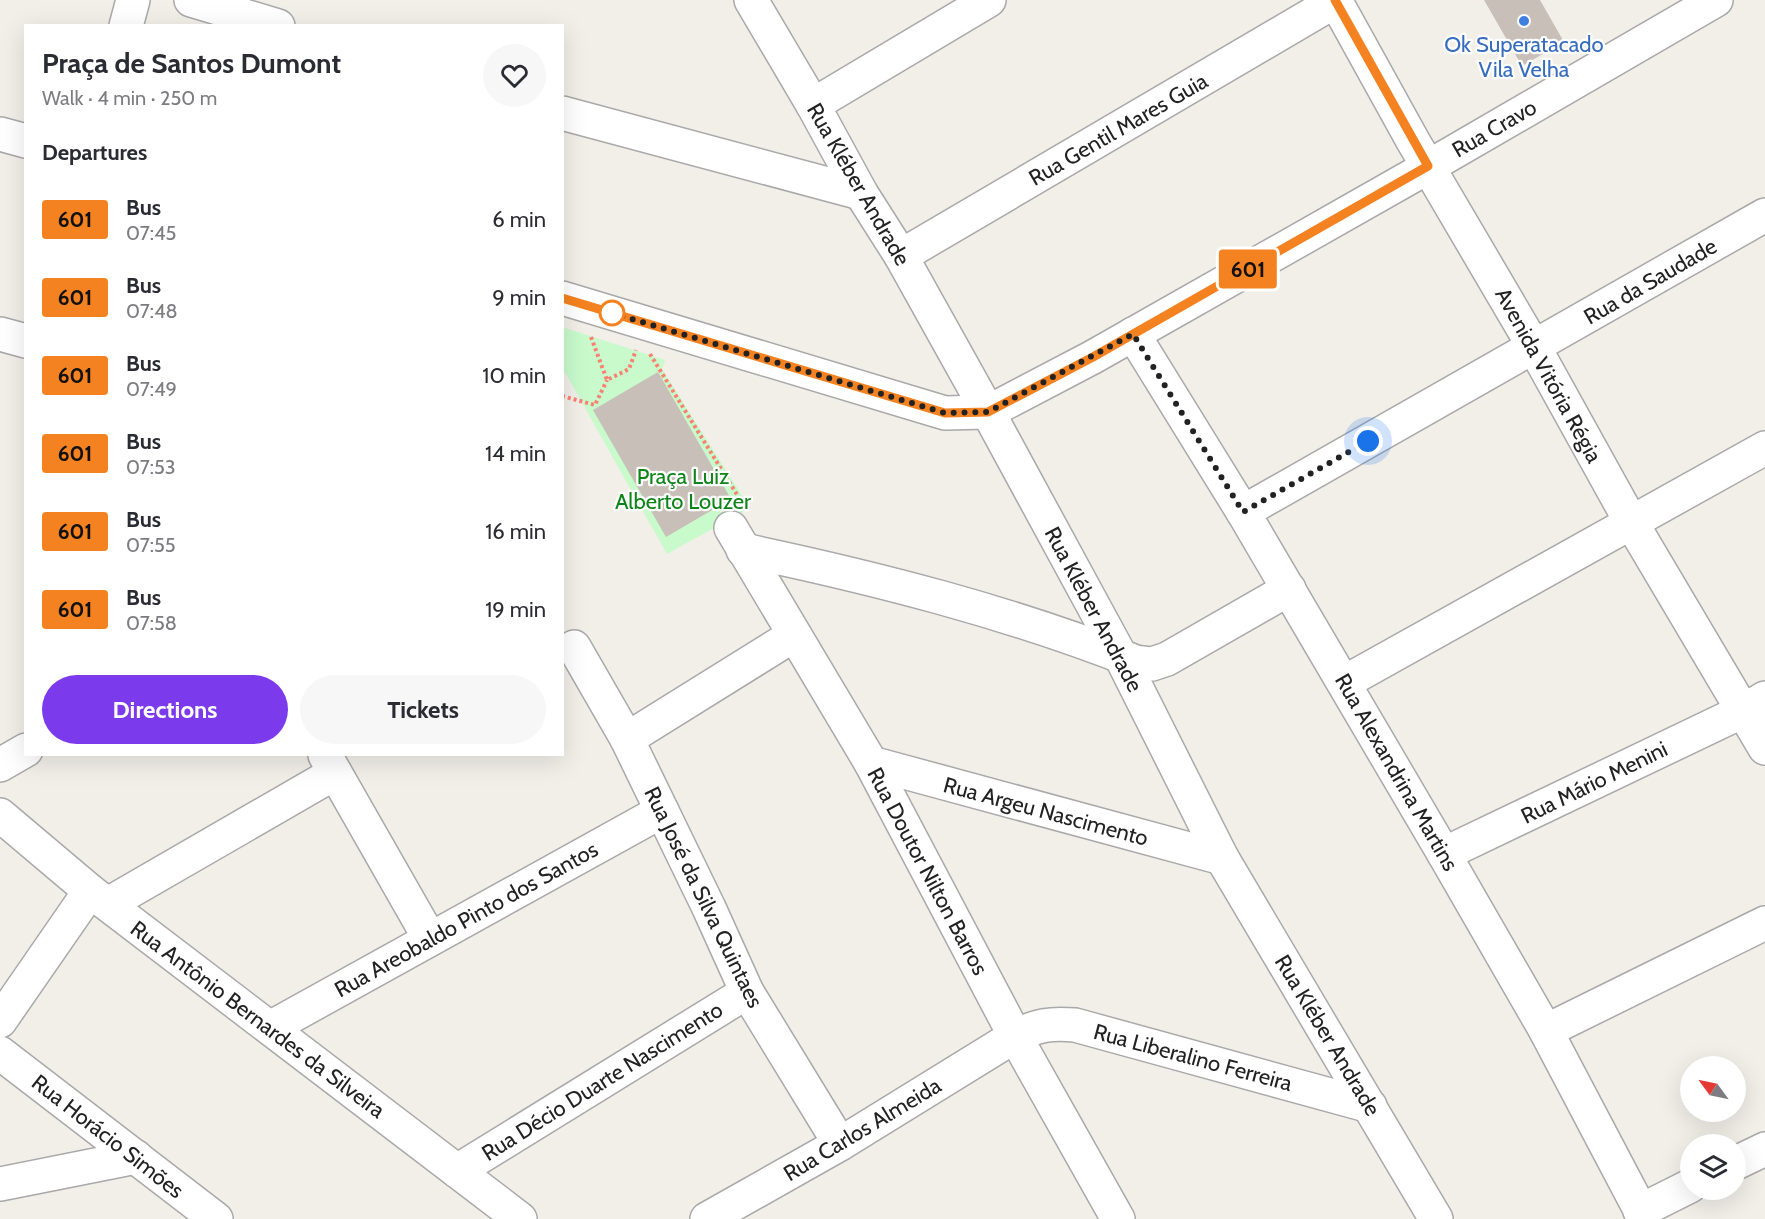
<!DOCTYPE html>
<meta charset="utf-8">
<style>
body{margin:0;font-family:Cabin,sans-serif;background:#f7f7f7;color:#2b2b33;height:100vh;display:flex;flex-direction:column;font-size:22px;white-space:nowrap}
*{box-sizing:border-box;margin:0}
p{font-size:20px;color:#7c7c81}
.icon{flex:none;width:33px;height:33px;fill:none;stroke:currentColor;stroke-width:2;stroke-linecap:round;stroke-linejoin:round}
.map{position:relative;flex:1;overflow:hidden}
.side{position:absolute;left:24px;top:24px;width:540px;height:732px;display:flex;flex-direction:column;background:#fff;border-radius:0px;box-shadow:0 6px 24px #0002}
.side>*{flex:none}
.badge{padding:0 12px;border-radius:4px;font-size:21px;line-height:39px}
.needle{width:39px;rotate:303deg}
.controls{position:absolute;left:1680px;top:1056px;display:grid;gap:12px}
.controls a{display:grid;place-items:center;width:66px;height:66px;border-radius:50%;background:#fff;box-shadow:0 6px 24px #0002;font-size:30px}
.you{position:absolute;width:30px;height:30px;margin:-15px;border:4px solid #fff;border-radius:50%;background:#1a73e8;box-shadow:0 0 0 9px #1a73e833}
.map>.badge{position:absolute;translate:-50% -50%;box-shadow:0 0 0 3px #fff}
h2{padding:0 18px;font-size:22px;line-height:54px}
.round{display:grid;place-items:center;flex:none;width:63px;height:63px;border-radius:32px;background:#f7f7f7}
.summary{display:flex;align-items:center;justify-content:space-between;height:102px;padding:0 18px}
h1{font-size:28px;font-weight:800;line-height:45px}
.button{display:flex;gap:12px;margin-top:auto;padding:12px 18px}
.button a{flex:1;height:69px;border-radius:36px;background:#7c3aed;color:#fff;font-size:24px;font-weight:800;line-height:69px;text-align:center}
.button a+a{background:#f7f7f7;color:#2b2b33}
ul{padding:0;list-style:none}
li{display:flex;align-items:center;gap:18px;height:78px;padding:0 18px}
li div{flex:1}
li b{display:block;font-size:22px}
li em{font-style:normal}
li .badge{min-width:66px;font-weight:700;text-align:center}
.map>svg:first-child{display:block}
</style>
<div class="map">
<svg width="1765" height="1219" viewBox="0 0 1765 1219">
<rect width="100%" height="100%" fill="#f2efe9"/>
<path fill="#c8facc" d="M562,327L665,360L662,369L750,508L667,554L566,374L563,373Z"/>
<g fill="#c7bfb8">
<path d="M1484,0H1540L1564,42L1522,66Z"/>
<path d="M658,372L731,499L666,537L593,410Z"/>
</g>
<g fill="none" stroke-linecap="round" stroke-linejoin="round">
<defs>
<g id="minor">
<path d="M191,0L278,26"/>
<path d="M751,0L813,105L861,193L901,256L988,412L1120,655L1222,858L1436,1219"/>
<path d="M1335,0L1413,141L1534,347L1631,522L1765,748"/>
<path d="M126,26L133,0"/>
<path d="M813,105L989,0"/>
<path d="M562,113L861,193"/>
<path d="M0,134L26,141"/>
<path d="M901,256L1337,0"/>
<path d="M562,298L945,413L988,412L1093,357L1428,167L1716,0"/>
<path d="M0,334L26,341"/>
<path d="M1133,334L1243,512L1444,854L1546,1031L1645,1219"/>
<path d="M1243,512L1765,215"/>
<path d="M731,528L871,763L1015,1036L1118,1219"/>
<path d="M743,550C876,578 1009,612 1136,662L1152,664L1167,659L1289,589"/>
<path d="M574,647L627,739L709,908L747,992L840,1144"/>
<path d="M1345,682L1765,448"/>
<path d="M627,739L794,635"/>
<path d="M325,755L430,939"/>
<path d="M871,763L1222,858"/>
<path d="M0,765L26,750"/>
<path d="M0,815L90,891L520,1219"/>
<path d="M1444,854L1743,711L1765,698"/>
<path d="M108,904L335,773"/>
<path d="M0,1021L90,891"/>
<path d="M270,1028L662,811"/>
<path d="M1546,1031L1765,923"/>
<path d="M0,1053L216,1219"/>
<path d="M1736,1163L1765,1149"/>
<path d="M457,1171L747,992"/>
<path d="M0,1184L136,1157"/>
<path d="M1640,1211L1690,1186"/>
<path d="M707,1219L840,1144L1015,1036C1038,1025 1050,1023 1075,1025L1370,1106"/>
</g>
</defs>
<use href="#minor" stroke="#a9a9a9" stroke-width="36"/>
<g stroke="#fa8072" stroke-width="4" stroke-dasharray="3 3" stroke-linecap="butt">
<path d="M591,337L607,380L629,369L636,350"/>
<path d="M650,354L741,501"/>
<path d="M562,396L595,405L607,380"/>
</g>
<use href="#minor" stroke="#fff" stroke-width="33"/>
</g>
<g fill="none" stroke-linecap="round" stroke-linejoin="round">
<defs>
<path id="line" d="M562,298L945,413L988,412L1093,357L1428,166L1335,0"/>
</defs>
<use href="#line" stroke="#fff" stroke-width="14"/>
<use href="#line" stroke="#f58220" stroke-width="9"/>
<path stroke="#222" stroke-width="6" stroke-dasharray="0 10.8" d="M612,313L945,413L988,412L1133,334L1243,512L1368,441"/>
</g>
<circle fill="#3f7fe0" stroke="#fff" stroke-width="2" cx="1524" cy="21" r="6"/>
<circle fill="#fff" stroke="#f58220" stroke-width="3" cx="612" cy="313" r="12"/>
<g text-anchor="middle" stroke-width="4.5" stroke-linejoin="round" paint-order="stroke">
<g font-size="22" fill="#366cbe" stroke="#fff">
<text x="1524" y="52">Ok Superatacado<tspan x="1524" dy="25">Vila Velha</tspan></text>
</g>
<g font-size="22" fill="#222" stroke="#fff">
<text transform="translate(1494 128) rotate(-30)" y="8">Rua Cravo</text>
<text transform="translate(1118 129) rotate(-30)" y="8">Rua Gentil Mares Guia</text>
<text transform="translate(859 184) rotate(60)" y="8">Rua Kléber Andrade</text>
<text transform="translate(1650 281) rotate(-30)" y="8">Rua da Saudade</text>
<text transform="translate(1549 375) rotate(61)" y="8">Avenida Vitória Régia</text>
<text transform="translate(1094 609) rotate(62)" y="8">Rua Kléber Andrade</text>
<text transform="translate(1397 772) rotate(60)" y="8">Rua Alexandrina Martins</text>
<text transform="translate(1594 782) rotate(-26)" y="8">Rua Mário Menini</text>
<text transform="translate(1046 811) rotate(15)" y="8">Rua Argeu Nascimento</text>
<text transform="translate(928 871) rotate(62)" y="8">Rua Doutor Nilton Barros</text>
<text transform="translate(704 897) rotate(64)" y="8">Rua José da Silva Quintaes</text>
<text transform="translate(466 919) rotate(-29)" y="8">Rua Areobaldo Pinto dos Santos</text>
<text transform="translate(258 1019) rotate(37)" y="8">Rua Antônio Bernardes da Silveira</text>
<text transform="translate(1328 1035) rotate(59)" y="8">Rua Kléber Andrade</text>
<text transform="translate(1193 1057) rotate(15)" y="8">Rua Liberalino Ferreira</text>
<text transform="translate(602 1081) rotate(-32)" y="8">Rua Décio Duarte Nascimento</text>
<text transform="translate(862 1129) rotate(-31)" y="8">Rua Carlos Almeida</text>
<text transform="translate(108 1136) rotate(38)" y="8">Rua Horácio Simões</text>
</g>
<g font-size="22" fill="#0c8416" stroke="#fff">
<text x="683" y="484">Praça Luiz<tspan x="683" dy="25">Alberto Louzer</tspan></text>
</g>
</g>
</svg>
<div class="controls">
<a><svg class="needle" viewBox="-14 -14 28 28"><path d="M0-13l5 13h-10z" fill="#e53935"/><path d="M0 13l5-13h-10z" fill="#7c7c81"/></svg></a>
<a><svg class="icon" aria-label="layers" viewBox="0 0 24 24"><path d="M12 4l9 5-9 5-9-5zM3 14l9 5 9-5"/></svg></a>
</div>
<div class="you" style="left:1368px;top:441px"></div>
<b class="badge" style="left:1248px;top:269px;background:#f58220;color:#111">601</b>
<section class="side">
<div class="summary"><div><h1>Praça de Santos Dumont</h1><p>Walk · 4 min · 250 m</p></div><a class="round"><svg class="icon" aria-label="heart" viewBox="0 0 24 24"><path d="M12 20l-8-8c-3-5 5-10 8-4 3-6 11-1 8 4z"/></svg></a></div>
<h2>Departures</h2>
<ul>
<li><span class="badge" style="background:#f58220;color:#111">601</span><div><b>Bus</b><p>07:45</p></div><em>6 min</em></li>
<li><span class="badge" style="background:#f58220;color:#111">601</span><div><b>Bus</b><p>07:48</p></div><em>9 min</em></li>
<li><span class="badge" style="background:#f58220;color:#111">601</span><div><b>Bus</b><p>07:49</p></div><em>10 min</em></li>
<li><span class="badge" style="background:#f58220;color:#111">601</span><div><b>Bus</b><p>07:53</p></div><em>14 min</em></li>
<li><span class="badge" style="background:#f58220;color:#111">601</span><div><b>Bus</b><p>07:55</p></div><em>16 min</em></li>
<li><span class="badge" style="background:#f58220;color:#111">601</span><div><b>Bus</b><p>07:58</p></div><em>19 min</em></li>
</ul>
<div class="button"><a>Directions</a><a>Tickets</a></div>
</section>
</div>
